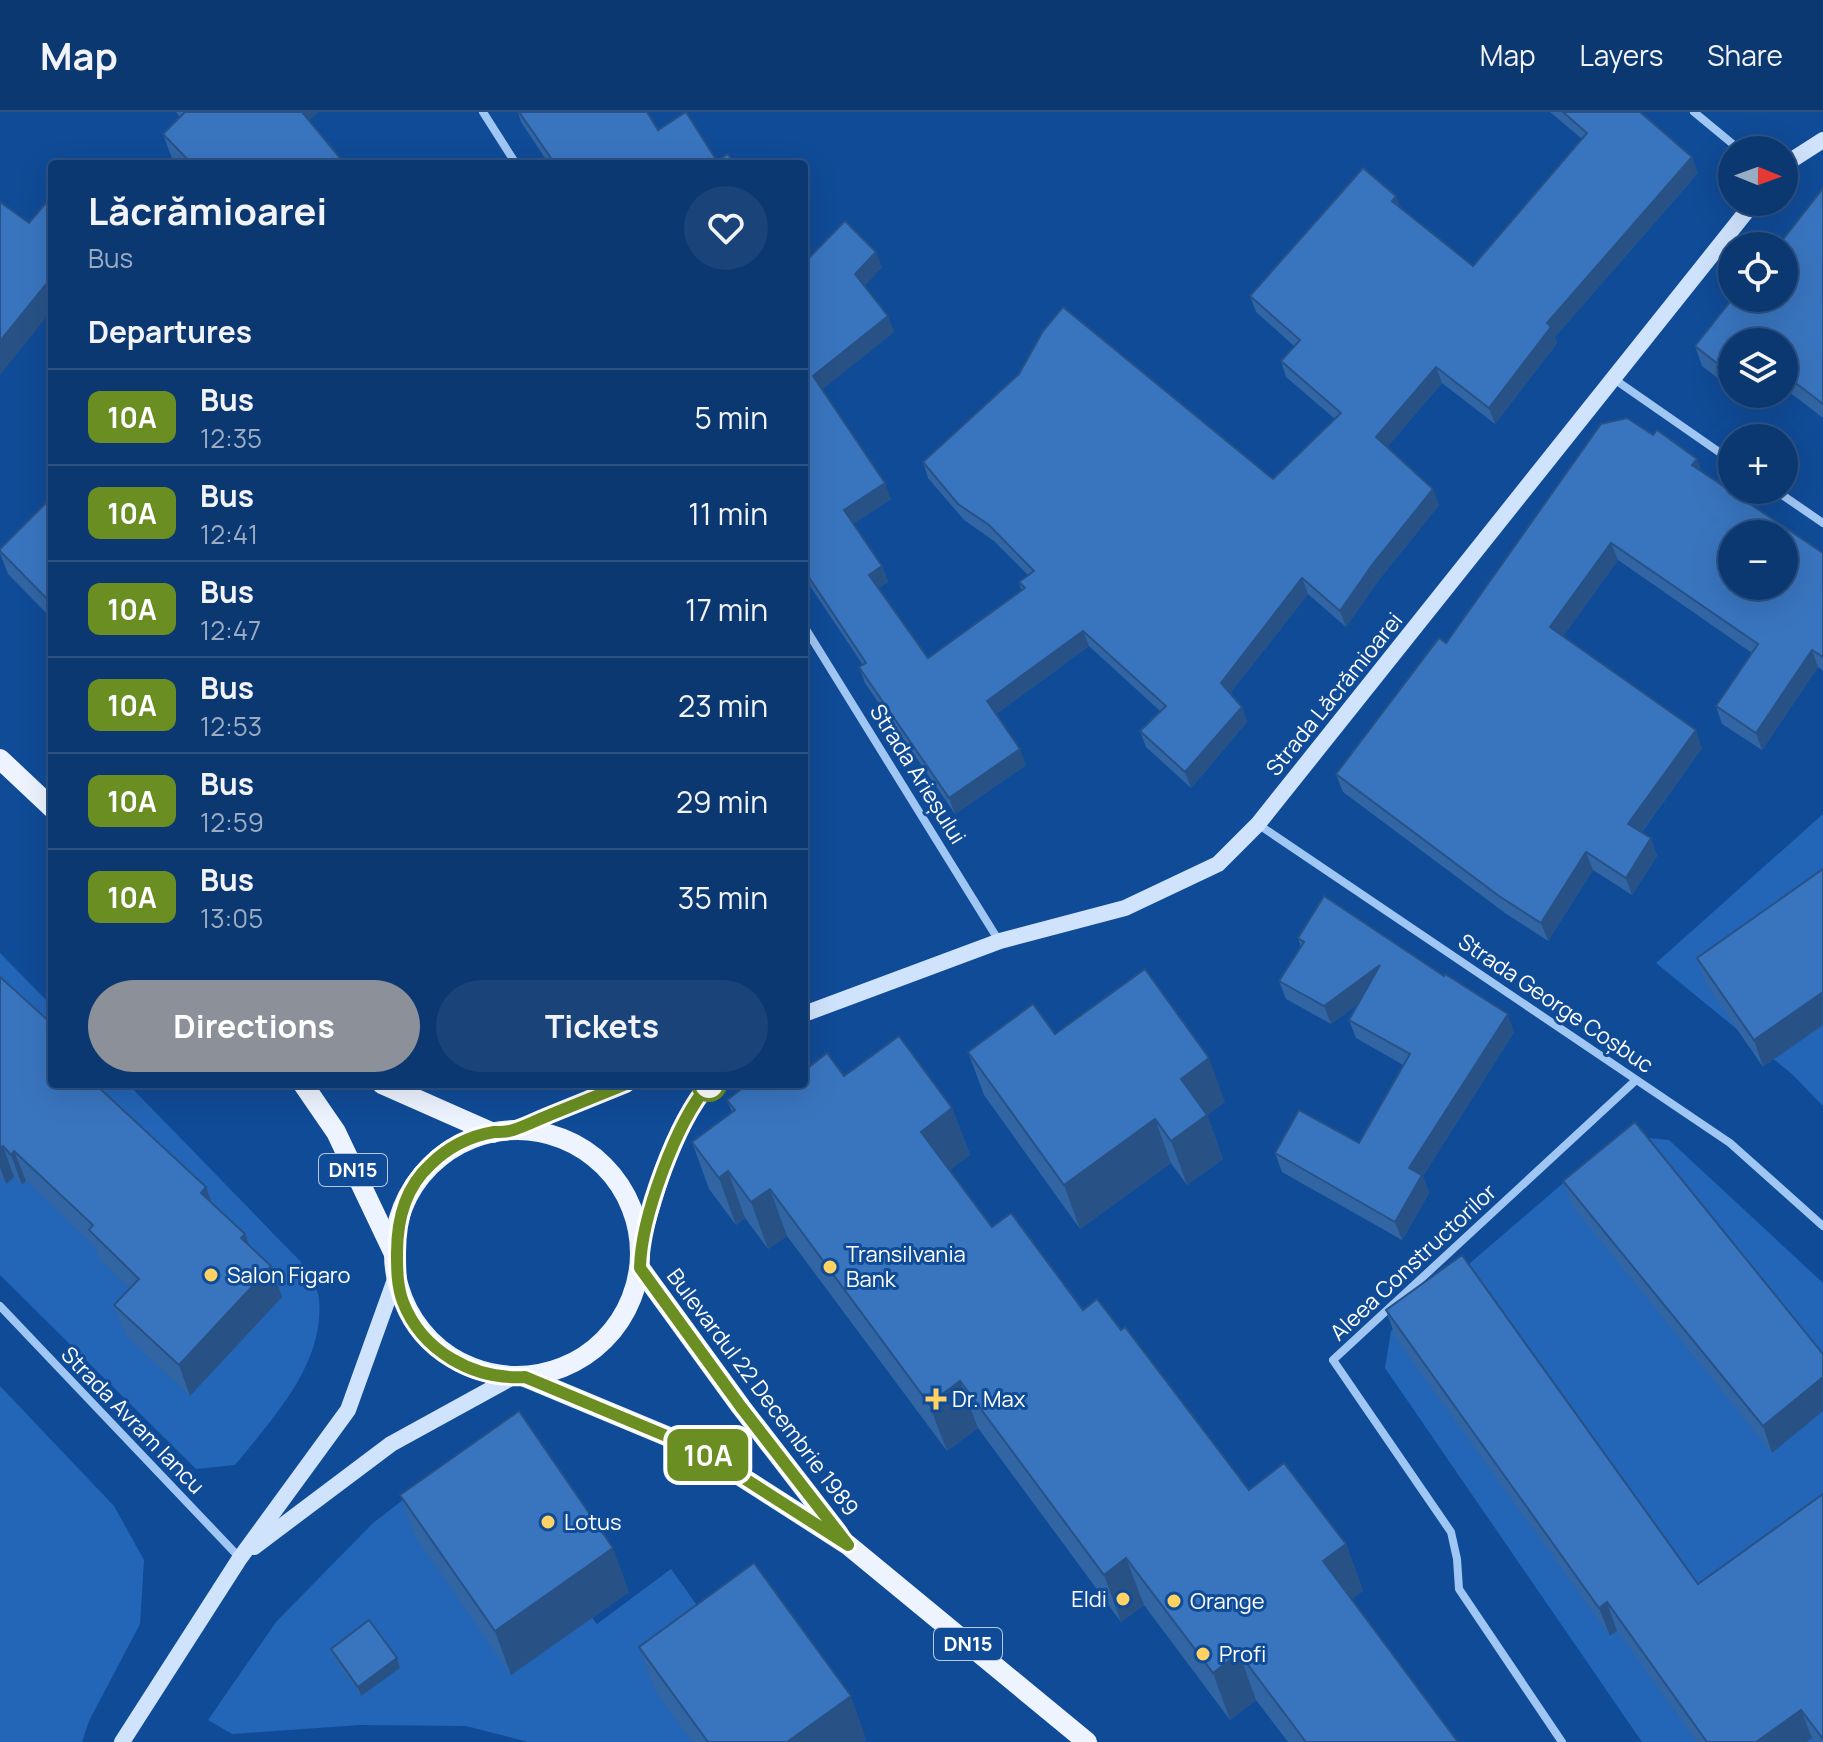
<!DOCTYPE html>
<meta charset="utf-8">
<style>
body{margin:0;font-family:Manrope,sans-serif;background:#1a4379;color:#f1f3f6;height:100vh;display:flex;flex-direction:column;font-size:30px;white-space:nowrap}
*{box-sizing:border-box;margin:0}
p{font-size:26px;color:#9aacc3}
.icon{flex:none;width:44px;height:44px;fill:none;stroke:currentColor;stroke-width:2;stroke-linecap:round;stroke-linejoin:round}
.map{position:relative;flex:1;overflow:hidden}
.side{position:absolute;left:48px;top:48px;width:760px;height:928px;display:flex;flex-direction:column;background:#0c3871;border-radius:8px;box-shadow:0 8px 32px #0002,0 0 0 2px #2c5284}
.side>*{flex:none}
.badge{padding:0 16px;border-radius:12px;font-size:28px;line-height:52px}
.needle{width:52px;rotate:91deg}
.tools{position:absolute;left:1718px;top:24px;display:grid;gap:16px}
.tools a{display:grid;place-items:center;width:80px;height:80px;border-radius:50%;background:#0c3871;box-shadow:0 8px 32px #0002,0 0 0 2px #2c5284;font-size:40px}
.map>.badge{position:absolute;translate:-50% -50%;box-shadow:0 0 0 4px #fff}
h2{padding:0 40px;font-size:30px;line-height:72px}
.round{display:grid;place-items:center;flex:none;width:84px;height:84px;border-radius:42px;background:#1a4379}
.headline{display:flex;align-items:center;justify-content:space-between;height:136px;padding:0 40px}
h1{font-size:38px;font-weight:700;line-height:60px}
.action{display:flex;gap:16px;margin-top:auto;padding:16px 40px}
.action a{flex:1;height:92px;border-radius:48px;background:#8c9099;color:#fff;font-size:32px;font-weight:700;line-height:92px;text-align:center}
.action a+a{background:#1a4379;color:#f1f3f6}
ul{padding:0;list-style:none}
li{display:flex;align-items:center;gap:24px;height:96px;padding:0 40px;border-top:2px solid #2c5284}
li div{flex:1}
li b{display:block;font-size:30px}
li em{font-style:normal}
li .badge{min-width:88px;font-weight:700;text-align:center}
header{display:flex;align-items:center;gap:48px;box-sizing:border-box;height:112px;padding:0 40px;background:#0c3871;border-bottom:2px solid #2c5284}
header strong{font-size:38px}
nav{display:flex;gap:44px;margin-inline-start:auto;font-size:28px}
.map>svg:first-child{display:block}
</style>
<header>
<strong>Map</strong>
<nav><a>Map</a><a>Layers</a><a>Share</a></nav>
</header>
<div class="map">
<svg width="1823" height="1630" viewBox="0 0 1823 1630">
<rect width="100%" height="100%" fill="#104b97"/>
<g fill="#2365b6">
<path d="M1823,702V994L1793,963L1656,851Z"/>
<path d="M0,841L52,894V972H128L300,1149C306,1160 318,1175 319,1187C325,1252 273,1306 235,1353L196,1357L0,1163Z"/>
<path d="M1619,1023L1669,1028L1823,1171V1630H1642L1385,1256L1391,1219Z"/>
<path d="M0,1274L114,1394L144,1448L140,1512L89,1609L82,1630H0Z"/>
<path d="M439,1360L483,1366L597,1512L671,1457L719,1524L858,1630H528L466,1614L360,1613L232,1622L208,1608L276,1510L373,1411Z"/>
</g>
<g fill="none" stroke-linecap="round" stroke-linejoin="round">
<g stroke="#a0c6f4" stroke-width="8">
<path d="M483,0L516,52"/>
<path d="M1694,0L1740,38"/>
<path d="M1614,267L1732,349"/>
<path d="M1775,378L1823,411"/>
<path d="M804,514L999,829"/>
<path d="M1259,713L1730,1031L1823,1114"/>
<path d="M0,1194L239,1445"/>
<path d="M1562,1630L1459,1477L1457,1447L1451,1420L1333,1248L1636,968"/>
</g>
<g stroke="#d0e3fd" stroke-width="16">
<path d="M1784,53L1823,28"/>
<path d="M804,902L1000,829L1125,796L1218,752L1258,712L1754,90"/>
<path d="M511,1019L626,972"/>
<path d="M640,1135C657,1080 671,1016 709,972"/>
<path d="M254,1435L391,1332L511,1266"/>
<path d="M122,1630L240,1446L348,1298L397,1162"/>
</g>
<g stroke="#edf4ff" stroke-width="20">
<path d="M0,647L52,696"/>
<path d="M303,972L336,1020L395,1144"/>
<path d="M382,972L493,1021"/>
<circle cx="517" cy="1141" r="123"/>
<path d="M640,1156L741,1295L839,1422"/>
<path d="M525,1265L700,1338L848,1433L1087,1630"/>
</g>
</g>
<g fill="#3165a4">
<path d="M176,0H318L309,8L345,52H174L163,22L180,5Z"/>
<path d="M518,0H647L658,18L717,49L734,52H549L521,10Z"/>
<path d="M1550,0H1640L1698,61L1555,225L1557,231L1495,312L1442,271L1387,335L1439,393L1378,469L1346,515L1308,482L1230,581L1242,595L1247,610L1191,676L1146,635L1140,619L1160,599L1089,534L996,602L1026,653L955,702L865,571L859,555L863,553L804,465V151L882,155L864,174L888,204L894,220L822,277L891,387L853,412L882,454L888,470L878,476L928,546L1022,479L1019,470L1028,463L994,429L964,408L928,366L923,350L1273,367L1335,307L1286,265L1281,249L1294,234L1256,200L1250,184L1400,96L1473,154L1582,27Z"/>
<path d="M1823,76V306L1784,276V230H1732V277L1702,254L1695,234L1784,186Z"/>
<path d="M1738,282H1754L1748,290Z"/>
<path d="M1653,323L1697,347L1701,359L1823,441V559L1818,555L1762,638L1722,612L1716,594L1752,541L1618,448L1563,524L1702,636L1642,720L1651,726L1657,744L1632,783L1593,758L1548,829L1505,801L1343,680L1336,662L1446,531Z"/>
<path d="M52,385V507L8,462L0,441V437Z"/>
<path d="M804,640L810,655L804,659Z"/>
<path d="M1823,757L1763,955L1706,872L1697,846Z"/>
<path d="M1298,826L1514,920L1423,1064L1429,1081L1402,1128L1282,1060L1275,1041L1359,1031L1403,953L1356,926L1349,908L1358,892L1331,912L1286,887L1279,869L1301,835Z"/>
<path d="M0,865L52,972L206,1075L212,1091L250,1134L271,1154L282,1185L190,1284L126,1224L114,1193L130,1177L100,1148L94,1134L26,1069L22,1073L14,1065L6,1072L0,1066Z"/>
<path d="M1055,922L1225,990L1207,1003L1223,1047L1187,1073L1171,1051L1080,1117L984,983L968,940Z"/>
<path d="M844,964L952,996L970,1043L949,1058L992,1115L1083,1198L1249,1378L1346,1432L1363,1479L1351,1487L1458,1630H1288L1256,1588L1230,1608L1144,1493L1121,1510L978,1316L947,1339L787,1124L768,1137L745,1106L736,1113L709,1077L692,1030L732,1000L727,988Z"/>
<path d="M1563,1069L1823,1242L1772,1341L1573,1095Z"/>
<path d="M1386,1198L1698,1472L1823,1382V1630H1814L1812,1626L1806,1630H1697L1617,1519L1610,1524L1396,1227Z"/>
<path d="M400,1383L629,1480L511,1563L416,1426Z"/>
<path d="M639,1535L866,1627L863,1630H692L655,1579Z"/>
<path d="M331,1537L397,1546L400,1556L361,1584L334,1546Z"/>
</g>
<g fill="#285286">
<path d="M296,0H318L301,16Z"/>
<path d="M1692,45L1698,61L1555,225L1557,231L1495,312L1489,296L1547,211Z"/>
<path d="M1396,84L1402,100L1392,89Z"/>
<path d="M876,140L882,155L861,178L855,162Z"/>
<path d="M52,165V198L0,263V229Z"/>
<path d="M888,204L894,220L819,280L813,264Z"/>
<path d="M1436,255L1442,271L1382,341L1376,325Z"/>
<path d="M1745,282H1754L1748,290Z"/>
<path d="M1697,347L1703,365L1692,353Z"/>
<path d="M885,371L891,387L850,414L844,398Z"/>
<path d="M1433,377L1439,393L1378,469L1346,515L1340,499L1372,453Z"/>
<path d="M1611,431L1618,448L1557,533L1550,515Z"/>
<path d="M882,454L888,470L874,479L869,463Z"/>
<path d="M1302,466L1308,482L1226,586L1221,571Z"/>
<path d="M1083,519L1089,534L992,605L987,589Z"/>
<path d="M1812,538L1818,555L1762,638L1756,621Z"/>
<path d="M1242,595L1247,610L1191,676L1185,660Z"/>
<path d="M1696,618L1702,636L1635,729L1628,712Z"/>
<path d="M1020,637L1026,653L955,702L949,686Z"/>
<path d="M1651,726L1657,744L1632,783L1626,766Z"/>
<path d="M1586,740L1593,758L1548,829L1541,811Z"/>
<path d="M1380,853L1386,871L1331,912L1324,894Z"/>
<path d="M1823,880V913L1763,955L1754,928Z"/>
<path d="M1508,902L1514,920L1423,1064L1429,1081L1402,1128L1395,1110L1409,1056Z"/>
<path d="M1209,946L1225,990L1197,1010L1181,967Z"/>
<path d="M952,996L970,1043L938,1067L921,1020Z"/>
<path d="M1207,1003L1223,1047L1187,1073L1171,1029Z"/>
<path d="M1155,1007L1171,1051L1080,1117L1064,1073Z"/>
<path d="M3,1034L14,1065L6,1072L0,1055V1037Z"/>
<path d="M14,1039L26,1069L22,1073L11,1043Z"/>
<path d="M728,1059L745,1106L736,1113L719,1066Z"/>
<path d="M206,1075L217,1106L201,1081Z"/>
<path d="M770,1077L787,1124L768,1137L751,1090Z"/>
<path d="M245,1122L256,1152L241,1126Z"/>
<path d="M271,1154L282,1185L190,1284L179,1253Z"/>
<path d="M1823,1265V1299L1772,1341L1763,1314Z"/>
<path d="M960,1269L978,1316L947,1339L929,1292Z"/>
<path d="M1346,1432L1363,1479L1340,1496L1323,1449Z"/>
<path d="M613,1436L629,1480L511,1563L495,1519Z"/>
<path d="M1126,1446L1144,1493L1121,1510L1104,1463Z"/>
<path d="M1607,1490L1617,1519L1610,1524L1599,1496Z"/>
<path d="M1239,1541L1256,1588L1230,1608L1213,1561Z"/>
<path d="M397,1546L400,1556L361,1584L358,1575Z"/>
<path d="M851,1584L866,1627L863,1630H787Z"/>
<path d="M1801,1598L1812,1626L1806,1630H1756Z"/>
</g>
<g fill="#3975bf" stroke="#285286" stroke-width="2" fill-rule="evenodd">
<path d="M185,0H302L345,52H192L163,22Z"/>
<path d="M519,0H647L658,18L686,0L717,49L728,42L734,52H549L553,49Z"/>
<path d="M1563,0H1640L1692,45L1547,211L1551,215L1489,296L1436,255L1376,325L1433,377L1372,453L1340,499L1302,466L1221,571L1242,595L1185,660L1140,619L1166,594L1083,519L987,589L1020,637L949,686L859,555L866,551L804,458V151L845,109L876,140L855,162L888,204L813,264L885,371L844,398L882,454L869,463L928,546L1025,476L1019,470L1034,459L989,413L958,392L923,350L1019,262L1043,219L1063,195L1273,367L1341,301L1281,249L1300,228L1250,184L1363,56L1396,84L1392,89L1473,154L1587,21Z"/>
<path d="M1823,76V292L1784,262V230H1732V263L1695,234L1733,186H1784V134H1778Z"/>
<path d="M52,84V165L0,229V90L29,111Z"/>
<path d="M1627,306L1653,323L1657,318L1697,347L1692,353L1823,441V545L1812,538L1756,621L1716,594L1758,532L1611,431L1550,515L1696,618L1628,712L1651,726L1626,766L1586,740L1541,811L1499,784L1336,662L1439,526L1446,531L1601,312ZM1732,422H1784V474H1732Z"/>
<path d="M52,385V492L0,439V437Z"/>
<path d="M1823,757V880L1754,928L1697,846Z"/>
<path d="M1324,784L1444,864L1445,862L1508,902L1409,1056L1422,1063L1395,1110L1275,1041L1299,998L1359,1031L1410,942L1349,908L1380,853L1324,894L1279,869L1304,830L1298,826Z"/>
<path d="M1145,857L1209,946L1181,967L1207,1003L1171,1029L1155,1007L1064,1073L968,940L1033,892L1055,922Z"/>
<path d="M0,865L52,912L47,918L52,922V972H95L206,1075L201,1081L245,1122L241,1126L271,1154L179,1253L114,1193L139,1167L89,1118L93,1113L14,1039L11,1043L3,1034L0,1037Z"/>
<path d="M899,924L952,996L921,1020L992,1115L1011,1101L1083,1198L1097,1187L1121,1218L1125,1215L1249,1378L1284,1351L1346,1432L1323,1449L1458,1630H1306L1239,1541L1213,1561L1126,1446L1104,1463L960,1269L929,1292L770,1077L751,1090L728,1059L719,1066L692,1030L735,998L727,988L748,972H804V959L827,941L844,964Z"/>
<path d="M1635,1010L1823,1242V1265L1763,1314L1563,1069Z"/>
<path d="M1462,1143L1698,1472L1823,1382V1627L1801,1598L1756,1630H1707L1607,1490L1599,1496L1386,1198Z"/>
<path d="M519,1299L613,1436L495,1519L400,1383Z"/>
<path d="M754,1451L851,1584L787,1630H708L639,1535Z"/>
<path d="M369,1508L397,1546L358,1575L331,1537Z"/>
</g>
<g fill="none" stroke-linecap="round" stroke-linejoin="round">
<defs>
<path id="line" d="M626,972C601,982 577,992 552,1002C539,1007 526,1014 513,1018C507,1020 500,1020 494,1020C470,1024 448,1035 430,1053C405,1076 397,1109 397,1141C397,1157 397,1174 403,1190C422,1239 473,1268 525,1265L700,1338L848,1433L741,1295L640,1156C641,1106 676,1010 709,972"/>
</defs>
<use href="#line" stroke="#fff" stroke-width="18"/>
<use href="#line" stroke="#6b8e23" stroke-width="12"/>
</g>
<circle fill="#fff" stroke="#6b8e23" stroke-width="4" cx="709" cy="972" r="16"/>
<g fill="#ffd263" stroke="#104b97" stroke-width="3">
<circle cx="830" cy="1155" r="8"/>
<circle cx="211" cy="1163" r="8"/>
<path d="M932 1275h8v8h8v8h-8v8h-8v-8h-8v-8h8z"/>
<circle cx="548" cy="1410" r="8"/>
<circle cx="1123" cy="1487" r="8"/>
<circle cx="1174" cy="1489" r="8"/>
<circle cx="1203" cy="1542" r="8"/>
</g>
<g text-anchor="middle" stroke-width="6" stroke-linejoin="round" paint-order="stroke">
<g fill="#104b97" stroke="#b7c9e0" stroke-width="2">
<rect x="319" y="1042" width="68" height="32" rx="6"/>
<rect x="934" y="1516" width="68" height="32" rx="6"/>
</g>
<g font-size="20" font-weight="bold" fill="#fff">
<text x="353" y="1065">DN15</text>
<text x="968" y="1539">DN15</text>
</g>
<g font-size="22" fill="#fff" stroke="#104b97">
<text transform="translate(1334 582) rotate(-51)" y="8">Strada Lăcrămioarei</text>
<text transform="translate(918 662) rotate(58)" y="8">Strada Arieșului</text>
<text transform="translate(1556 891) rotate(34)" y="8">Strada George Coșbuc</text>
<text transform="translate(1413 1150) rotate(-43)" y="8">Aleea Constructorilor</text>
<text transform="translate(763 1280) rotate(53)" y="8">Bulevardul 22 Decembrie 1989</text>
<text transform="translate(133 1308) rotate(46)" y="8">Strada Avram Iancu</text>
</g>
<g font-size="22" fill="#fff" stroke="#104b97" text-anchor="start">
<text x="846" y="1150">Transilvania<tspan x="846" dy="25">Bank</tspan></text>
<text x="227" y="1171">Salon Figaro</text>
<text x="952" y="1295">Dr. Max</text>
<text x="564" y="1418">Lotus</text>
<text x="1107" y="1495" text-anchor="end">Eldi</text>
<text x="1190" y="1497">Orange</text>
<text x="1219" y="1550">Profi</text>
</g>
</g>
</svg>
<div class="tools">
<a><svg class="needle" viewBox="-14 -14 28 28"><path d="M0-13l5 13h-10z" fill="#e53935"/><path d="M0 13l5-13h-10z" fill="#9aacc3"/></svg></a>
<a><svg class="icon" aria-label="locate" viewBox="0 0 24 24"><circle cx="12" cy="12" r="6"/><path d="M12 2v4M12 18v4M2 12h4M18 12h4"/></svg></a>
<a><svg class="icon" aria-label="layers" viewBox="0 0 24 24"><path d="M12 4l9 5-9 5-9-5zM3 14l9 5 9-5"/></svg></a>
<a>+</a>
<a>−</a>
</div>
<b class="badge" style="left:708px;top:1343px;background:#6b8e23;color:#fff">10A</b>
<section class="side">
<div class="headline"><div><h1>Lăcrămioarei</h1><p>Bus</p></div><a class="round"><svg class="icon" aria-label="heart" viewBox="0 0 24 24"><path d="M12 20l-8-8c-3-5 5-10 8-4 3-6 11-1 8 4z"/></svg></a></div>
<h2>Departures</h2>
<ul>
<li><span class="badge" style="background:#6b8e23;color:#fff">10A</span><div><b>Bus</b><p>12:35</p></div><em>5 min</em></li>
<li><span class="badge" style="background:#6b8e23;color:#fff">10A</span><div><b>Bus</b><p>12:41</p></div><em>11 min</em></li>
<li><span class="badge" style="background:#6b8e23;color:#fff">10A</span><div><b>Bus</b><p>12:47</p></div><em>17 min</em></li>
<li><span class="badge" style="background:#6b8e23;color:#fff">10A</span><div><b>Bus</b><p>12:53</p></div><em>23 min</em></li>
<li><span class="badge" style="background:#6b8e23;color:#fff">10A</span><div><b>Bus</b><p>12:59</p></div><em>29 min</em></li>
<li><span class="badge" style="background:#6b8e23;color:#fff">10A</span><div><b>Bus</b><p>13:05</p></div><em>35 min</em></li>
</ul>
<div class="action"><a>Directions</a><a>Tickets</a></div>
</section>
</div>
